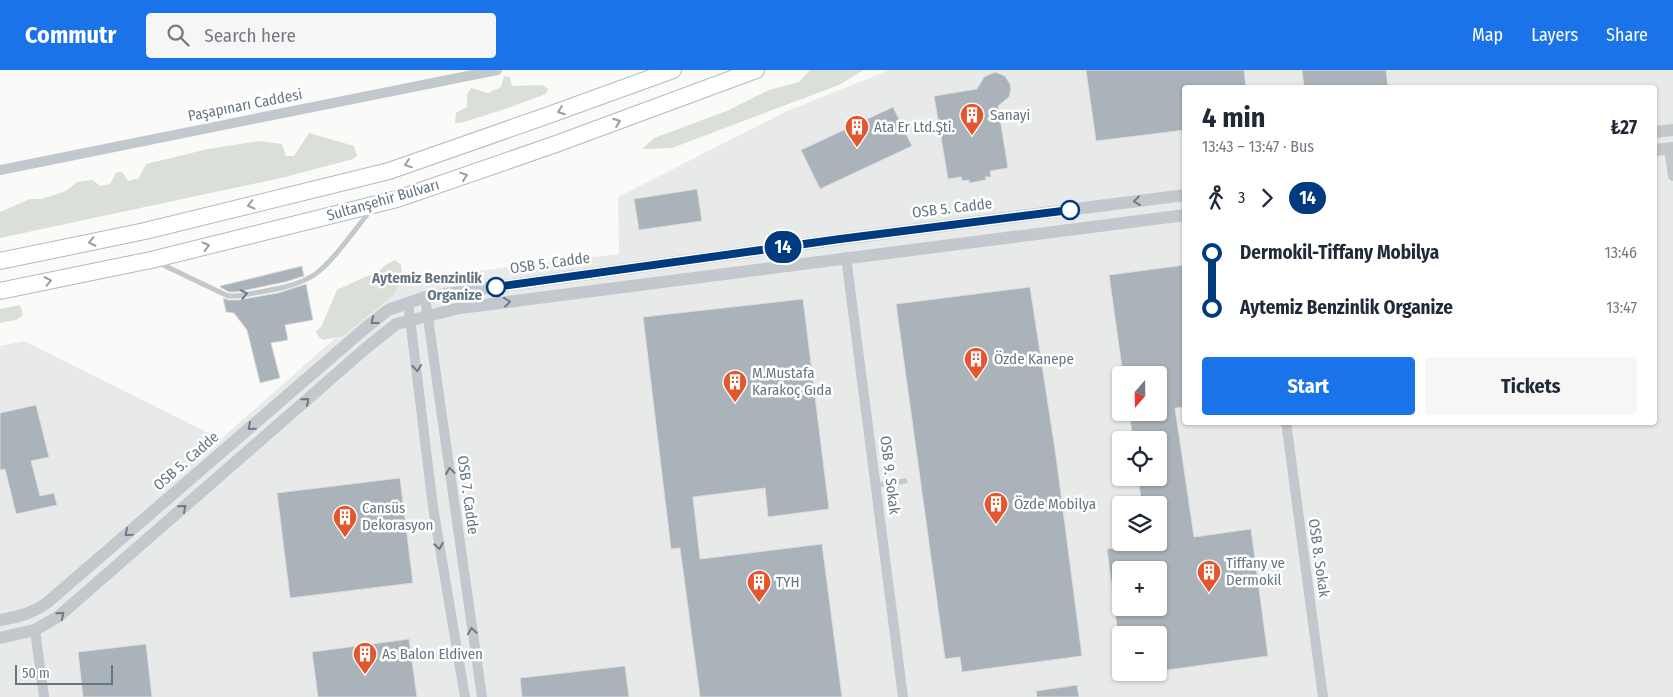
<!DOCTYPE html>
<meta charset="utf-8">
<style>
body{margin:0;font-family:"Fira Sans Condensed",sans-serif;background:#f6f6f7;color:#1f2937;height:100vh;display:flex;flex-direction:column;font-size:19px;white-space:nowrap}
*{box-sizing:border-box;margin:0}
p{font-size:16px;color:#747a83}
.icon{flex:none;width:28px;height:28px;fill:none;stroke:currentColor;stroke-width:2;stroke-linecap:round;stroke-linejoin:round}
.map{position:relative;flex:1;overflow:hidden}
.sheet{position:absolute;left:1182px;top:15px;width:475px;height:340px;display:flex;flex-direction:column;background:#fff;border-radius:5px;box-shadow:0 1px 4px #0004}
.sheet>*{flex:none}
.badge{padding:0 10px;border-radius:16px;font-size:18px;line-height:32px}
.needle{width:32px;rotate:200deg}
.fabs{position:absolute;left:1112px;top:296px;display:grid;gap:10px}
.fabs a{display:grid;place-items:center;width:55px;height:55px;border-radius:5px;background:#fff;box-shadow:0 1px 4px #0004;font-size:25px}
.scale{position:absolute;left:15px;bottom:12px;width:98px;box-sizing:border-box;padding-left:5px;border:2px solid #657683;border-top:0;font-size:14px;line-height:18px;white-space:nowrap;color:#657683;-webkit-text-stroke:4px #fff;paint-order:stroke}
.map>.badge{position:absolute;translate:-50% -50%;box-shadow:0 0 0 2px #fff}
.legs{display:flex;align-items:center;gap:8px;height:55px;padding:0 20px;font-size:16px}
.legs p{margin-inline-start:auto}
.summary{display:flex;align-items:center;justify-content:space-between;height:85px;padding:0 20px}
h1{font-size:28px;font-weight:700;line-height:38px}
.cta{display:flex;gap:10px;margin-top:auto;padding:10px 20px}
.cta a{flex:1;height:58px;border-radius:5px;background:#1a73e8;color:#fff;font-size:20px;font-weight:700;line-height:58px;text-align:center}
.cta a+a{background:#f6f6f7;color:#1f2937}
ul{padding:0 20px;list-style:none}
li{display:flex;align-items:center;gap:18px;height:55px;font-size:19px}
li i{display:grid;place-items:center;width:8px;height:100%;margin:0 6px;background:currentColor}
li i::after{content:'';width:12px;height:12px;margin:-6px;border:4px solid;border-radius:50%;background:#fff}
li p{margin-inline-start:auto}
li:first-child i{background:linear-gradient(#0000 50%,currentColor 0)}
li:last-child i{background:linear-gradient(currentColor 50%,#0000 0)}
header{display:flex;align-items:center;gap:30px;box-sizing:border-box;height:70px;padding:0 25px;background:#1a73e8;color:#fff}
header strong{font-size:24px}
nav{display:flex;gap:28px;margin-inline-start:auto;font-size:18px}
.search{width:350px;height:45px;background:#f6f6f7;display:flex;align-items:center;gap:12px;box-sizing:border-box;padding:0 18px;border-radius:5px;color:#747a83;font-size:19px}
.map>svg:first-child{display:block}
</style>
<header>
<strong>Commutr</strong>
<div class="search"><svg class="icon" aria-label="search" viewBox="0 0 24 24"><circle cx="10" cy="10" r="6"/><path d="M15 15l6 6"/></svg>Search here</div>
<nav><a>Map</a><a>Layers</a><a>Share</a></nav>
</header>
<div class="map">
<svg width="1673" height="627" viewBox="0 0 1673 627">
<rect width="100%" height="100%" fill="#fafaf8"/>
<path fill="#e8e9e9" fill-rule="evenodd" d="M889,0H1673V627H0V276L24,271L221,369L401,210L619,184L618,127L785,42ZM1185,18H1655V352H1185ZM1121,305H1159V342H1121ZM1121,370H1159V408H1121ZM1121,435H1159V472H1121ZM1121,500H1159V538H1121ZM1121,565H1159V602H1121Z"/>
<g fill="#dadfd7">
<path d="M810,0H864L839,15L672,78L642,79L654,68L729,40L769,20L799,12Z"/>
<path d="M504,6L510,7L512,16L542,15L548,19L546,24L508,38L461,53H455L456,43L467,37V24L471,18L488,23L501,17Z"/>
<path d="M309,63L354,76L357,86L353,89L285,107L0,168V142L30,129H42L66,121L77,112L93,110L100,116L110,114L116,103L122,102L128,111L139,108L146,94L208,79L259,71L282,74L286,86H294Z"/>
<path d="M395,190L401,195C403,207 399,218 391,227L343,266L323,270L318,266L316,261L321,257L337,220L365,207L376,204L387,194Z"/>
<path d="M20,235L23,245L16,250L0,253V239Z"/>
</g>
<g fill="#aab3b9" stroke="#dcdcda" fill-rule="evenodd">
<path d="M1086,0H1244L1246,18H1185V60L1096,71Z"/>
<path d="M1302,0H1386L1388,18H1304Z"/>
<path d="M995,2L1005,6L1010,14L1011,19L1009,27L998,36L1008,98L990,101L991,107H985L986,110L969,113V110L962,111L961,107L948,109L934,26L977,19L984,7Z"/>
<path d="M893,37L912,76L820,119L801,80Z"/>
<path d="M697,119L702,151L639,160L634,129Z"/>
<path d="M1185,195V337L1175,338L1194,467L1251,459L1268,586L1160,601L1159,565H1118L1107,479L1159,472V435H1142L1138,408H1159V370H1133L1129,342H1159V305H1123L1109,205ZM1121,500H1159V538H1121Z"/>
<path d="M302,196L304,206L285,212L237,222H229L220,217V216Z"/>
<path d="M306,214L313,250L285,255L288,270L271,273L280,308L260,313L247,260L234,243L226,242L223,228L228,230H238L278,223Z"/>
<path d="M1030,217L1056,386L1082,586L962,602L960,587L945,589L896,234Z"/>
<path d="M803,229L829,439L768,447L765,418L693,427L700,489L822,474L842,627H700L680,478L671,479L643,247Z"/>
<path d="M36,335L49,387L31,391L40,426L54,423L57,435L16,444L5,399L0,400V343Z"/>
<path d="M400,408L413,513L290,528L277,423Z"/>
<path d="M409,569L417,627H318L312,582Z"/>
<path d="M146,574L152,627H83L78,582Z"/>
<path d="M625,596L629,627H522L520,608Z"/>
<path d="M1077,615L1079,627H1037L1036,621Z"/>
</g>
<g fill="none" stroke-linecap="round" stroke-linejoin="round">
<defs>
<g id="trunk">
<path d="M0,191L145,161L389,101L546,46L673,0"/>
<path d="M0,221L151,190L397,129L556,74L756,0"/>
</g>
</defs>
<use href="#trunk" stroke="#b4b9bd" stroke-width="18"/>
<g stroke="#c3c8cc" stroke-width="5">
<path d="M159,193L228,226H237C262,221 292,219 314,205C332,193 356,158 370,141"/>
<path d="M876,415L905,411"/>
</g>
<g stroke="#c3c8cc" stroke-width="10">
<path d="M1669,78L1673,106"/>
<path d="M0,100L497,0"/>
<path d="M846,187L903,627"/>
<path d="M425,227L482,627"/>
<path d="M408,232L433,437L465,627"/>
<path d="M1286,352L1323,627"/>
<path d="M35,560L44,627"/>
</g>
<g stroke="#c3c8cc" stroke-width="12">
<path d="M1655,62L1673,60"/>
<path d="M1655,80L1673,78"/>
<path d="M0,550C19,547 33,543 48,532L363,260L388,240L425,227L841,169L1185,125"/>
<path d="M0,568L35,560L59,546L365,279L396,254L460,238L1185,145"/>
</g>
<use href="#trunk" stroke="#fff" stroke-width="16"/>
</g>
<defs><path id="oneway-chevron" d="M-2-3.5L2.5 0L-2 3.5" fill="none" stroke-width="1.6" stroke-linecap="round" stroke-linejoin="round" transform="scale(1.25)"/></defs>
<g stroke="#939fa8">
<use href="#oneway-chevron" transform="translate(561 41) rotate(160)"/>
<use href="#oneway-chevron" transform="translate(617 52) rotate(-20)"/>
<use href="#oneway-chevron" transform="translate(408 94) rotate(161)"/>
<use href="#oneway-chevron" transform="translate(464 106) rotate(-19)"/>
<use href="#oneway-chevron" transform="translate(251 135) rotate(166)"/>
<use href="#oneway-chevron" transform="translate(92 172) rotate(168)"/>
<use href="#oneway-chevron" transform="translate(206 176) rotate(-14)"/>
<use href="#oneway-chevron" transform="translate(48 211) rotate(-12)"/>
</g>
<g stroke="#6a7a87">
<use href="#oneway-chevron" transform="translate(1137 131) rotate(173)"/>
<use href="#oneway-chevron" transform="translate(244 224) rotate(-11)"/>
<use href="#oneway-chevron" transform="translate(507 232) rotate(-7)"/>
<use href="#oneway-chevron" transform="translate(374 251) rotate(142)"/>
<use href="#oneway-chevron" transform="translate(417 298) rotate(84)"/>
<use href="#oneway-chevron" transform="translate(306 331) rotate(-41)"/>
<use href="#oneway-chevron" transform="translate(251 357) rotate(139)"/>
<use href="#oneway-chevron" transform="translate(450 401) rotate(-98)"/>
<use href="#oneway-chevron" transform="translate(183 438) rotate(-41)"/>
<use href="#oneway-chevron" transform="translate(128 463) rotate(139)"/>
<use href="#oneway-chevron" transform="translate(439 476) rotate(80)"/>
<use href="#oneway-chevron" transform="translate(61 545) rotate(-39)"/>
<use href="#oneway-chevron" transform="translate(472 561) rotate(-98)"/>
</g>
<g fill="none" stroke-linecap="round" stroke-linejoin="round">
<defs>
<path id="line-1" d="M496,217L840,169L1070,140"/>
</defs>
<use href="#line-1" stroke="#fff" stroke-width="11"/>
<use href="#line-1" stroke="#003b80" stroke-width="8"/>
</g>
<defs>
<symbol id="building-pin" viewBox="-11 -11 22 30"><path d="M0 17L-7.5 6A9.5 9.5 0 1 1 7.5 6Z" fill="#e4572e" stroke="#fff"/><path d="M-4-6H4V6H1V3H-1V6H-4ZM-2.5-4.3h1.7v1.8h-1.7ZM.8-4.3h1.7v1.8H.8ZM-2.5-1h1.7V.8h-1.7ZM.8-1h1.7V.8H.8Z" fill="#fff"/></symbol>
</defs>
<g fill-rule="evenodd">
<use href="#building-pin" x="958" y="31" width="28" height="38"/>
<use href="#building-pin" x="843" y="43" width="28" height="38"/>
<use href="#building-pin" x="962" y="275" width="28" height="38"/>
<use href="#building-pin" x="721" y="298" width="28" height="38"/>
<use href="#building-pin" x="982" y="420" width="28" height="38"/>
<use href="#building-pin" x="331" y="433" width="28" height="38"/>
<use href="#building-pin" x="1195" y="488" width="28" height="38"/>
<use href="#building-pin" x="745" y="498" width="28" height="38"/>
<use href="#building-pin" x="351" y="570" width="28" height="38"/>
</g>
<g fill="#fff" stroke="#003b80" stroke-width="2.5">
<circle cx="1070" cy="140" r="9"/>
<circle cx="496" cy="217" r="9"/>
</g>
<g text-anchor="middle" stroke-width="5" stroke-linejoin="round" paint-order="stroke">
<g font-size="15" fill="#657683" stroke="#fff">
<text transform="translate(245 35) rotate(-11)" y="5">Paşapınarı Caddesi</text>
<text transform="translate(383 130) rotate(-16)" y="5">Sultanşehir Bulvarı</text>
<text transform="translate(952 138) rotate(-7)" y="5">OSB 5. Cadde</text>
<text transform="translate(550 193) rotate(-8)" y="5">OSB 5. Cadde</text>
<text transform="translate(186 391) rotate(-41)" y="5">OSB 5. Cadde</text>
<text transform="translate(890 405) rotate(83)" y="5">OSB 9. Sokak</text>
<text transform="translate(468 425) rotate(82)" y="5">OSB 7. Cadde</text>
<text transform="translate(1319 488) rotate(82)" y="5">OSB 8. Sokak</text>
</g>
<g font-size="15" fill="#657683" stroke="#fff" text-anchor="start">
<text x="990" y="50">Sanayi</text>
<text x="874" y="62">Ata Er Ltd.Şti.</text>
<text x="994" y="294">Özde Kanepe</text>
<text x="752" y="308">M.Mustafa<tspan x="752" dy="17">Karakoç Gıda</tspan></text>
<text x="1014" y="439">Özde Mobilya</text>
<text x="362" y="443">Cansüs<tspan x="362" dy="17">Dekorasyon</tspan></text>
<text x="1226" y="498">Tiffany ve<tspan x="1226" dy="17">Dermokil</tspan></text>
<text x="776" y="517">TYH</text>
<text x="382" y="589">As Balon Eldiven</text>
</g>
<g font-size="15" font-weight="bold" fill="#657683" stroke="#fff" text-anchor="end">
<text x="482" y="213">Aytemiz Benzinlik<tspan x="482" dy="17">Organize</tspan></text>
</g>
</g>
</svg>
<div class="fabs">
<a><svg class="needle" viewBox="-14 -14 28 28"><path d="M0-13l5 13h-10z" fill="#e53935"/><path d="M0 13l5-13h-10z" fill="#747a83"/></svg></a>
<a><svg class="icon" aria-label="locate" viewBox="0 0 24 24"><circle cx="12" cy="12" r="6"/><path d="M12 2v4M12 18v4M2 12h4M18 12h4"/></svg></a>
<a><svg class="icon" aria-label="layers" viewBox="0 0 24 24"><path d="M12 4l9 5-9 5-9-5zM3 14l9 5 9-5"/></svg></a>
<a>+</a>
<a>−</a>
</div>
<div class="scale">50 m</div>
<b class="badge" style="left:783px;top:177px;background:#003b80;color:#fff">14</b>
<section class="sheet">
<div class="summary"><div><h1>4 min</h1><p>13:43 – 13:47 · Bus</p></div><b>₺27</b></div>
<div class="legs"><svg class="icon" aria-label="walk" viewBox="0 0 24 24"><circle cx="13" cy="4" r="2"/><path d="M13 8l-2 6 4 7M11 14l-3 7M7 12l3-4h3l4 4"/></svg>3<svg class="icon" aria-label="forward" viewBox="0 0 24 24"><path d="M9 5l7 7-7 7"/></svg><b class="badge" style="background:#003b80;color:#fff">14</b></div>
<ul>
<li><i style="color:#003b80"></i><b>Dermokil-Tiffany Mobilya</b><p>13:46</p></li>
<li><i style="color:#003b80"></i><b>Aytemiz Benzinlik Organize</b><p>13:47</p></li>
</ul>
<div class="cta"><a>Start</a><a>Tickets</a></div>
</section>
</div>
